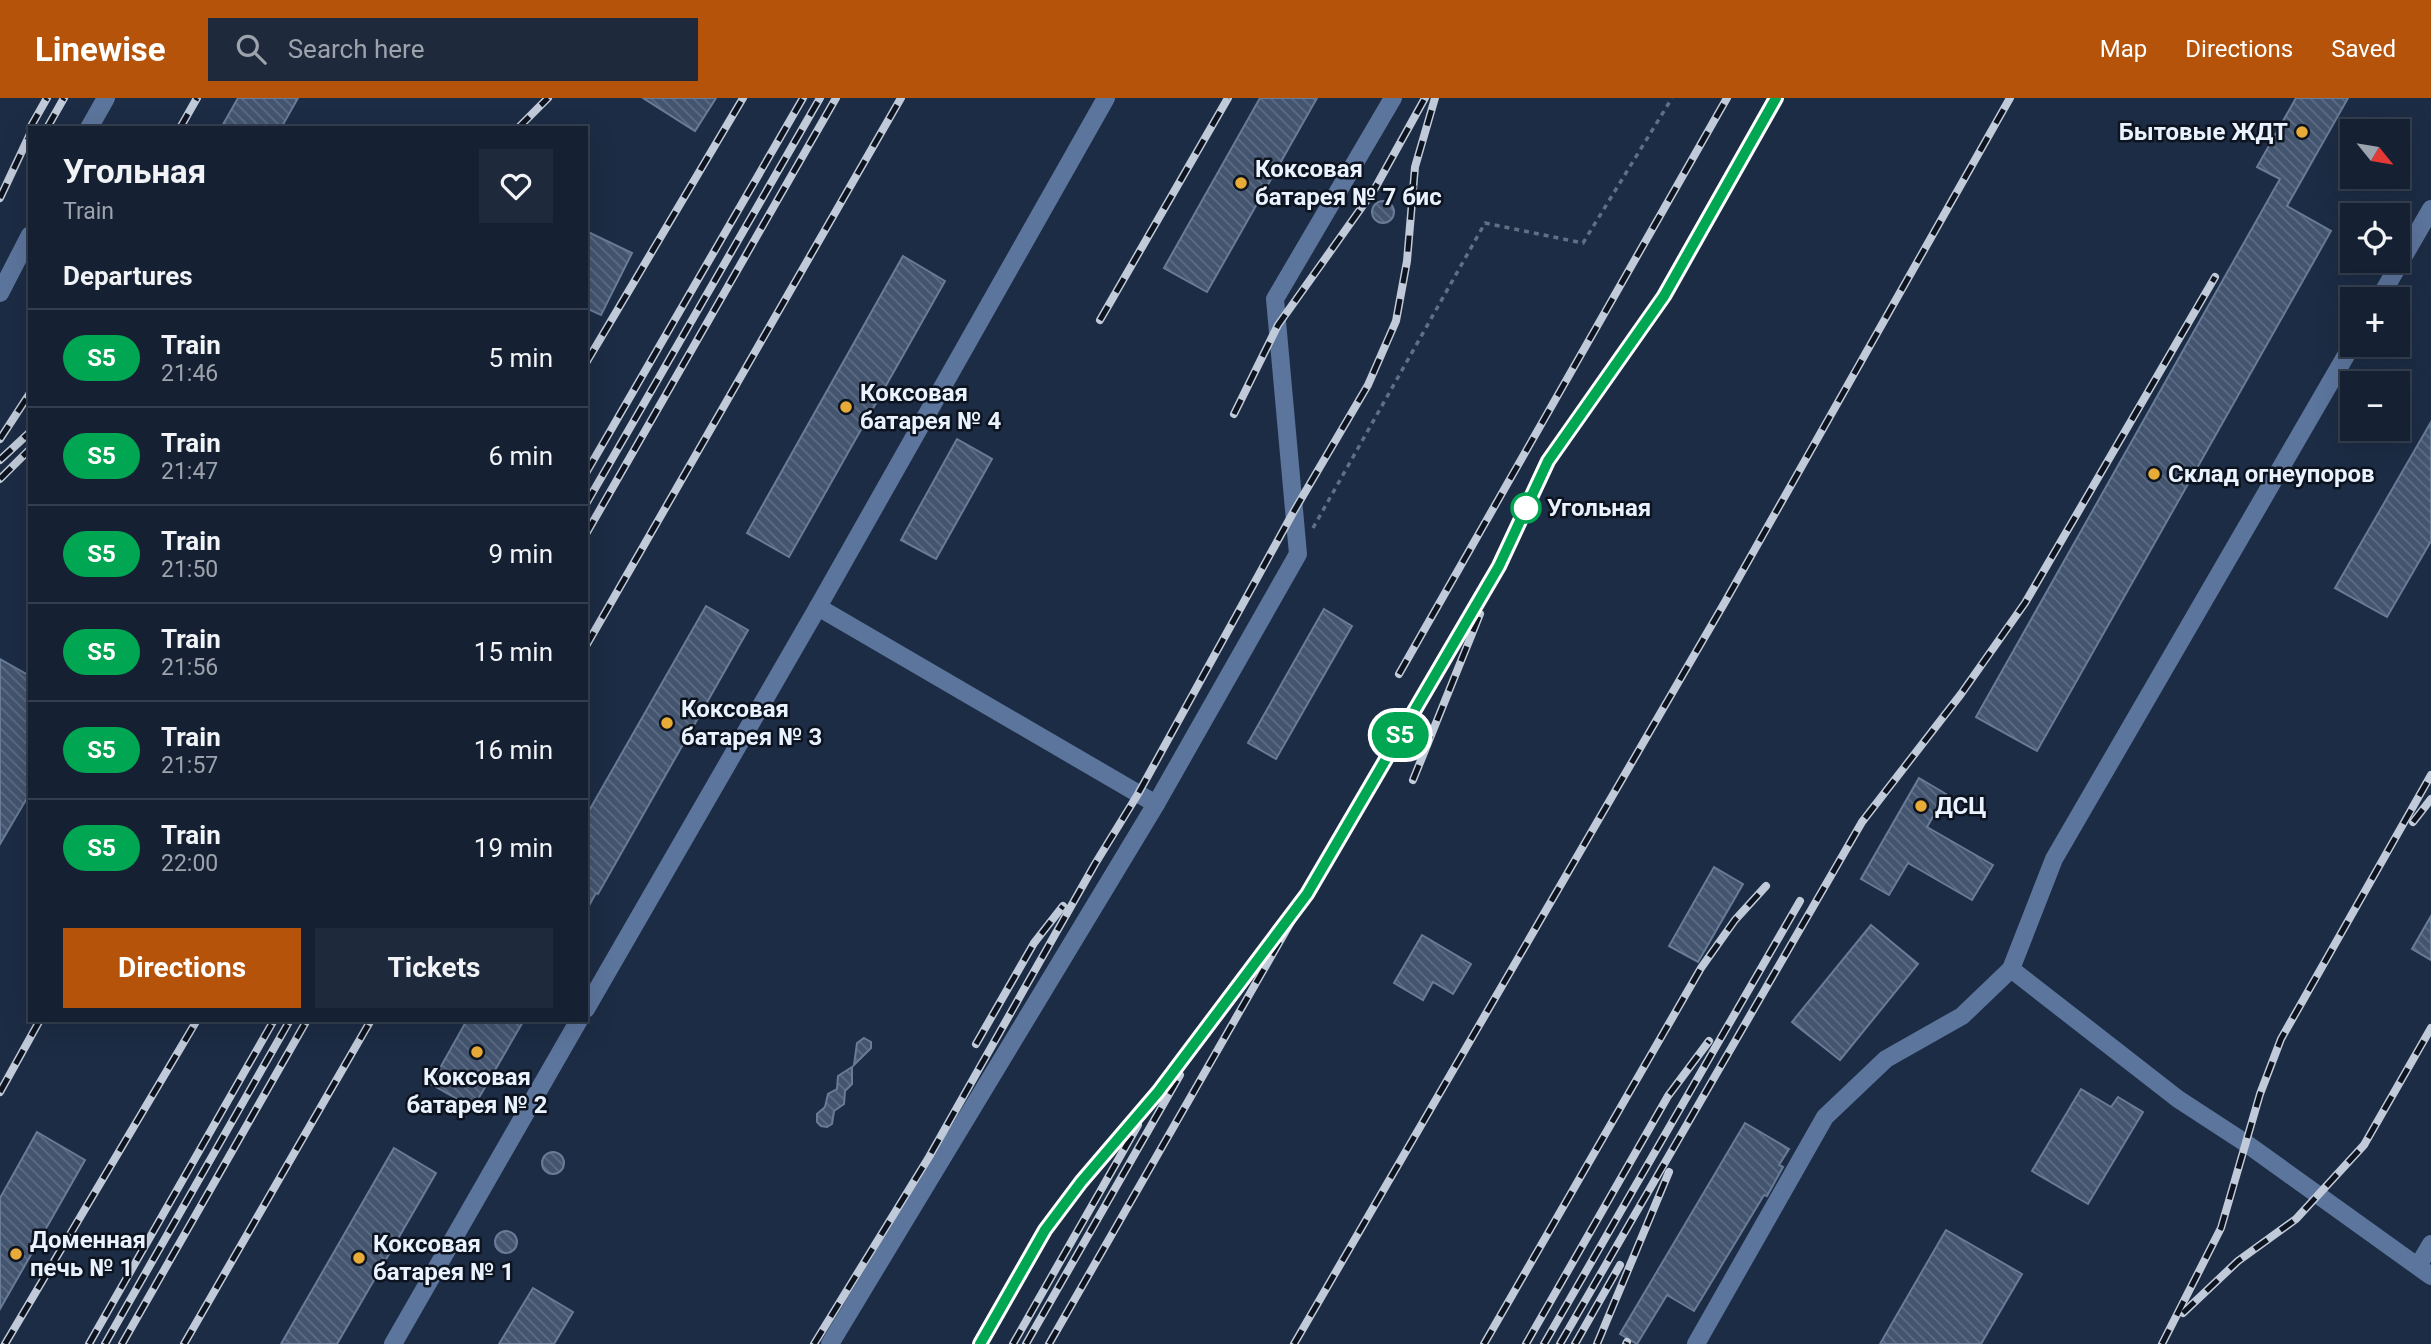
<!DOCTYPE html>
<meta charset="utf-8">
<style>
body{margin:0;font-family:Roboto,sans-serif;background:#1e293b;color:#f1f3f6;height:100vh;display:flex;flex-direction:column;font-size:26px;white-space:nowrap}
*{box-sizing:border-box;margin:0}
p{font-size:23px;color:#9da3ac}
.icon{flex:none;width:38px;height:38px;fill:none;stroke:currentColor;stroke-width:2;stroke-linecap:round;stroke-linejoin:round}
.map{position:relative;flex:1;overflow:hidden}
.side{position:absolute;left:28px;top:28px;width:560px;height:896px;display:flex;flex-direction:column;background:#152133;border-radius:0px;box-shadow:0 7px 28px #0002,0 0 0 2px #343e4e}
.side>*{flex:none}
.badge{padding:0 14px;border-radius:23px;font-size:24px;line-height:46px}
.needle{width:46px;rotate:120deg}
.fabs{position:absolute;left:2340px;top:21px;display:grid;gap:14px}
.fabs a{display:grid;place-items:center;width:70px;height:70px;border-radius:0px;background:#152133;box-shadow:0 7px 28px #0002,0 0 0 2px #343e4e;font-size:35px}
.map>.badge{position:absolute;translate:-50% -50%;box-shadow:0 0 0 4px #fff}
h2{padding:0 35px;font-size:26px;line-height:63px}
.round{display:grid;place-items:center;flex:none;width:74px;height:74px;border-radius:0px;background:#1e293b}
.summary{display:flex;align-items:center;justify-content:space-between;height:119px;padding:0 35px}
h1{font-size:33px;font-weight:700;line-height:52px}
.button{display:flex;gap:14px;margin-top:auto;padding:14px 35px}
.button a{flex:1;height:80px;border-radius:0px;background:#b45309;color:#fff;font-size:28px;font-weight:700;line-height:80px;text-align:center}
.button a+a{background:#1e293b;color:#f1f3f6}
ul{padding:0;list-style:none}
li{display:flex;align-items:center;gap:21px;height:98px;padding:0 35px;border-top:2px solid #343e4e}
li div{flex:1}
li b{display:block;font-size:26px}
li em{font-style:normal}
li .badge{min-width:77px;font-weight:700;text-align:center}
header{display:flex;align-items:center;gap:42px;box-sizing:border-box;height:98px;padding:0 35px;background:#b45309;color:#fff}
header strong{font-size:33px}
nav{display:flex;gap:38px;margin-inline-start:auto;font-size:24px}
.search{width:490px;height:63px;background:#1e293b;display:flex;align-items:center;gap:18px;box-sizing:border-box;padding:0 24px;border-radius:0px;color:#9da3ac;font-size:26px}
.map>svg:first-child{display:block}
</style>
<header>
<strong>Linewise</strong>
<div class="search"><svg class="icon" aria-label="search" viewBox="0 0 24 24"><circle cx="10" cy="10" r="6"/><path d="M15 15l6 6"/></svg>Search here</div>
<nav><a>Map</a><a>Directions</a><a>Saved</a></nav>
</header>
<div class="map">
<svg width="2431" height="1246" viewBox="0 0 2431 1246">
<defs>
<pattern id="building-back-hatch" width="6" height="6" patternUnits="userSpaceOnUse" patternTransform="scale(1.75)"><rect width="6" height="6" fill="#43546f"/><path d="M-1 5l2 2M0 0l6 6M5-1l2 2" fill="none" stroke="#5e6d85"/></pattern>
</defs>
<rect width="100%" height="100%" fill="#1c2c44"/>
<g fill="url(#building-back-hatch)" stroke="#687b97" stroke-width="2">
<path d="M238,0H298L281,30H221Z"/>
<path d="M643,0H716L695,33Z"/>
<path d="M1260,0H1317L1207,194L1164,170Z"/>
<path d="M2296,0H2348L2287,108L2331,133L2037,653L1976,619L2280,81L2257,69Z"/>
<circle cx="1383" cy="114" r="11"/>
<path d="M586,133L632,155L601,217L586,210Z"/>
<path d="M903,158L945,183L789,459L747,435Z"/>
<path d="M2431,324V443L2387,519L2335,490Z"/>
<path d="M957,341L992,361L936,461L901,442Z"/>
<path d="M706,508L748,532L598,796L596,795L586,813V718Z"/>
<path d="M1324,511L1352,528L1276,661L1248,645Z"/>
<path d="M0,561L30,578V695L0,746Z"/>
<path d="M1919,680L1946,696L1927,729L1993,767L1972,802L1908,765L1889,797L1861,781Z"/>
<path d="M1714,769L1743,786L1698,864L1669,848Z"/>
<path d="M2431,818V862L2412,851Z"/>
<path d="M1871,827L1918,866L1840,962L1792,924Z"/>
<path d="M1422,837L1471,866L1453,896L1433,884L1423,902L1394,885Z"/>
<path d="M467,922H524L473,1010L431,986Z"/>
<path d="M864,940L871,944V950L854,967L857,945Z"/>
<path d="M852,969V986L845,993L844,1006L834,1013L832,1026L827,1029L821,1028L817,1024V1016L825,1009L828,996L837,991L838,978Z"/>
<path d="M2081,991L2111,1009L2118,999L2143,1014L2088,1106L2032,1073Z"/>
<path d="M1745,1025L1789,1051L1779,1067L1783,1069L1767,1098L1764,1097L1694,1213L1667,1197L1637,1246L1620,1236Z"/>
<path d="M37,1034L85,1062L0,1211V1100Z"/>
<path d="M394,1050L436,1075L337,1246H281Z"/>
<circle cx="553" cy="1065" r="11"/>
<path d="M1946,1132L2022,1176L1981,1246H1880Z"/>
<circle cx="506" cy="1144" r="11"/>
<path d="M533,1190L573,1214L554,1246H499Z"/>
</g>
<g fill="none" stroke-linecap="round" stroke-linejoin="round">
<path stroke="#616e83" stroke-width="3.5" stroke-dasharray="5 5" stroke-linecap="butt" d="M1313,430L1485,125L1583,145L1672,0"/>
<g stroke="#5c759c" stroke-width="18">
<path d="M89,30L106,0"/>
<path d="M0,195L30,137"/>
<path d="M2379,201L2431,111"/>
<path d="M818,509L1156,706L1298,456L1275,201L1393,0"/>
<path d="M2011,871L2054,761L2352,247"/>
<path d="M586,911L818,509L1106,0"/>
<path d="M2418,1168L2431,1146"/>
<path d="M393,1246L579,922"/>
<path d="M830,1246L1156,706"/>
<path d="M1696,1246L1825,1019L1886,961L1962,918L2011,871L2178,1001L2247,1046L2431,1178"/>
</g>
<defs>
<g id="rail">
<path d="M30,30L47,0"/>
<path d="M47,30L64,0"/>
<path d="M180,30L197,0"/>
<path d="M518,30L548,0"/>
<path d="M0,100L30,36"/>
<path d="M1100,222L1228,0"/>
<path d="M586,265L743,0"/>
<path d="M1234,316L1278,227L1374,92L1425,0"/>
<path d="M0,341L30,295"/>
<path d="M0,362L30,334"/>
<path d="M586,375L803,0"/>
<path d="M0,381L30,351"/>
<path d="M586,406L820,0"/>
<path d="M586,436L836,0"/>
<path d="M1495,477L1548,363L1664,198L1776,0"/>
<path d="M586,548L901,0"/>
<path d="M1399,576L1727,0"/>
<path d="M1413,682L1480,516"/>
<path d="M2413,724L2431,701"/>
<path d="M976,946L1034,845L1063,808"/>
<path d="M0,994L40,922"/>
<path d="M2183,1215L2238,1163L2296,1121L2364,1047L2431,930"/>
<path d="M5,1246L197,922"/>
<path d="M89,1246L274,922"/>
<path d="M105,1246L290,922"/>
<path d="M122,1246L307,922"/>
<path d="M184,1246L371,922"/>
<path d="M814,1246L929,1059L1095,766L1138,696L1294,413L1368,287L1396,223L1407,163L1415,69L1435,0"/>
<path d="M980,1246L1045,1132L1081,1084L1158,994L1269,847"/>
<path d="M1013,1246L1138,1027"/>
<path d="M1026,1246L1180,977"/>
<path d="M1049,1246L1307,796L1499,468"/>
<path d="M1294,1246L1725,504L2010,0"/>
<path d="M1484,1246L1701,870L1735,822L1766,788"/>
<path d="M1526,1246L1668,998L1709,943"/>
<path d="M1544,1246L1800,803"/>
<path d="M1560,1246L1862,724L1961,596L2025,505L2215,179"/>
<path d="M1575,1246L1620,1167"/>
<path d="M1597,1246L1669,1074"/>
<path d="M1626,1246L1627,1244"/>
<path d="M2162,1246L2221,1130L2260,996L2281,941L2431,677"/>
</g>
</defs>
<use href="#rail" stroke="#c0cad9" stroke-width="8"/>
<use href="#rail" stroke="#0d141f" stroke-width="5" stroke-dasharray="16" stroke-linecap="butt"/>
</g>
<g fill="none" stroke-linecap="round" stroke-linejoin="round">
<defs>
<path id="line" d="M980,1246L1045,1132L1081,1084L1158,994L1307,796L1499,468L1548,363L1664,198L1776,0"/>
</defs>
<use href="#line" stroke="#fff" stroke-width="16"/>
<use href="#line" stroke="#00a651" stroke-width="10"/>
</g>
<g fill="#e8ab37" stroke="#0d141f" stroke-width="2.5">
<circle cx="2302" cy="34" r="7"/>
<circle cx="1241" cy="85" r="7"/>
<circle cx="846" cy="309" r="7"/>
<circle cx="2154" cy="376" r="7"/>
<circle cx="667" cy="625" r="7"/>
<circle cx="1921" cy="708" r="7"/>
<circle cx="477" cy="954" r="7"/>
<circle cx="16" cy="1156" r="7"/>
<circle cx="359" cy="1160" r="7"/>
</g>
<circle fill="#fff" stroke="#00a651" stroke-width="3.5" cx="1526" cy="410" r="14"/>
<g text-anchor="middle" stroke-width="5" stroke-linejoin="round" paint-order="stroke">
<g font-size="24" font-weight="bold" fill="#e9f2ff" stroke="#0d141f" text-anchor="start">
<text x="2288" y="42" text-anchor="end">Бытовые ЖДТ</text>
<text x="1255" y="79">Коксовая<tspan x="1255" dy="28">батарея № 7 бис</tspan></text>
<text x="860" y="303">Коксовая<tspan x="860" dy="28">батарея № 4</tspan></text>
<text x="2168" y="384">Склад огнеупоров</text>
<text x="681" y="619">Коксовая<tspan x="681" dy="28">батарея № 3</tspan></text>
<text x="1935" y="716">ДСЦ</text>
<text x="477" y="987" text-anchor="middle">Коксовая<tspan x="477" dy="28">батарея № 2</tspan></text>
<text x="30" y="1150">Доменная<tspan x="30" dy="28">печь № 1</tspan></text>
<text x="373" y="1154">Коксовая<tspan x="373" dy="28">батарея № 1</tspan></text>
</g>
<g font-size="24" font-weight="bold" fill="#e9f2ff" stroke="#0d141f" text-anchor="start">
<text x="1547" y="418">Угольная</text>
</g>
</g>
</svg>
<div class="fabs">
<a><svg class="needle" viewBox="-14 -14 28 28"><path d="M0-13l5 13h-10z" fill="#e53935"/><path d="M0 13l5-13h-10z" fill="#9da3ac"/></svg></a>
<a><svg class="icon" aria-label="locate" viewBox="0 0 24 24"><circle cx="12" cy="12" r="6"/><path d="M12 2v4M12 18v4M2 12h4M18 12h4"/></svg></a>
<a>+</a>
<a>−</a>
</div>
<b class="badge" style="left:1400px;top:637px;background:#00a651;color:#fff">S5</b>
<section class="side">
<div class="summary"><div><h1>Угольная</h1><p>Train</p></div><a class="round"><svg class="icon" aria-label="heart" viewBox="0 0 24 24"><path d="M12 20l-8-8c-3-5 5-10 8-4 3-6 11-1 8 4z"/></svg></a></div>
<h2>Departures</h2>
<ul>
<li><span class="badge" style="background:#00a651;color:#fff">S5</span><div><b>Train</b><p>21:46</p></div><em>5 min</em></li>
<li><span class="badge" style="background:#00a651;color:#fff">S5</span><div><b>Train</b><p>21:47</p></div><em>6 min</em></li>
<li><span class="badge" style="background:#00a651;color:#fff">S5</span><div><b>Train</b><p>21:50</p></div><em>9 min</em></li>
<li><span class="badge" style="background:#00a651;color:#fff">S5</span><div><b>Train</b><p>21:56</p></div><em>15 min</em></li>
<li><span class="badge" style="background:#00a651;color:#fff">S5</span><div><b>Train</b><p>21:57</p></div><em>16 min</em></li>
<li><span class="badge" style="background:#00a651;color:#fff">S5</span><div><b>Train</b><p>22:00</p></div><em>19 min</em></li>
</ul>
<div class="button"><a>Directions</a><a>Tickets</a></div>
</section>
</div>
